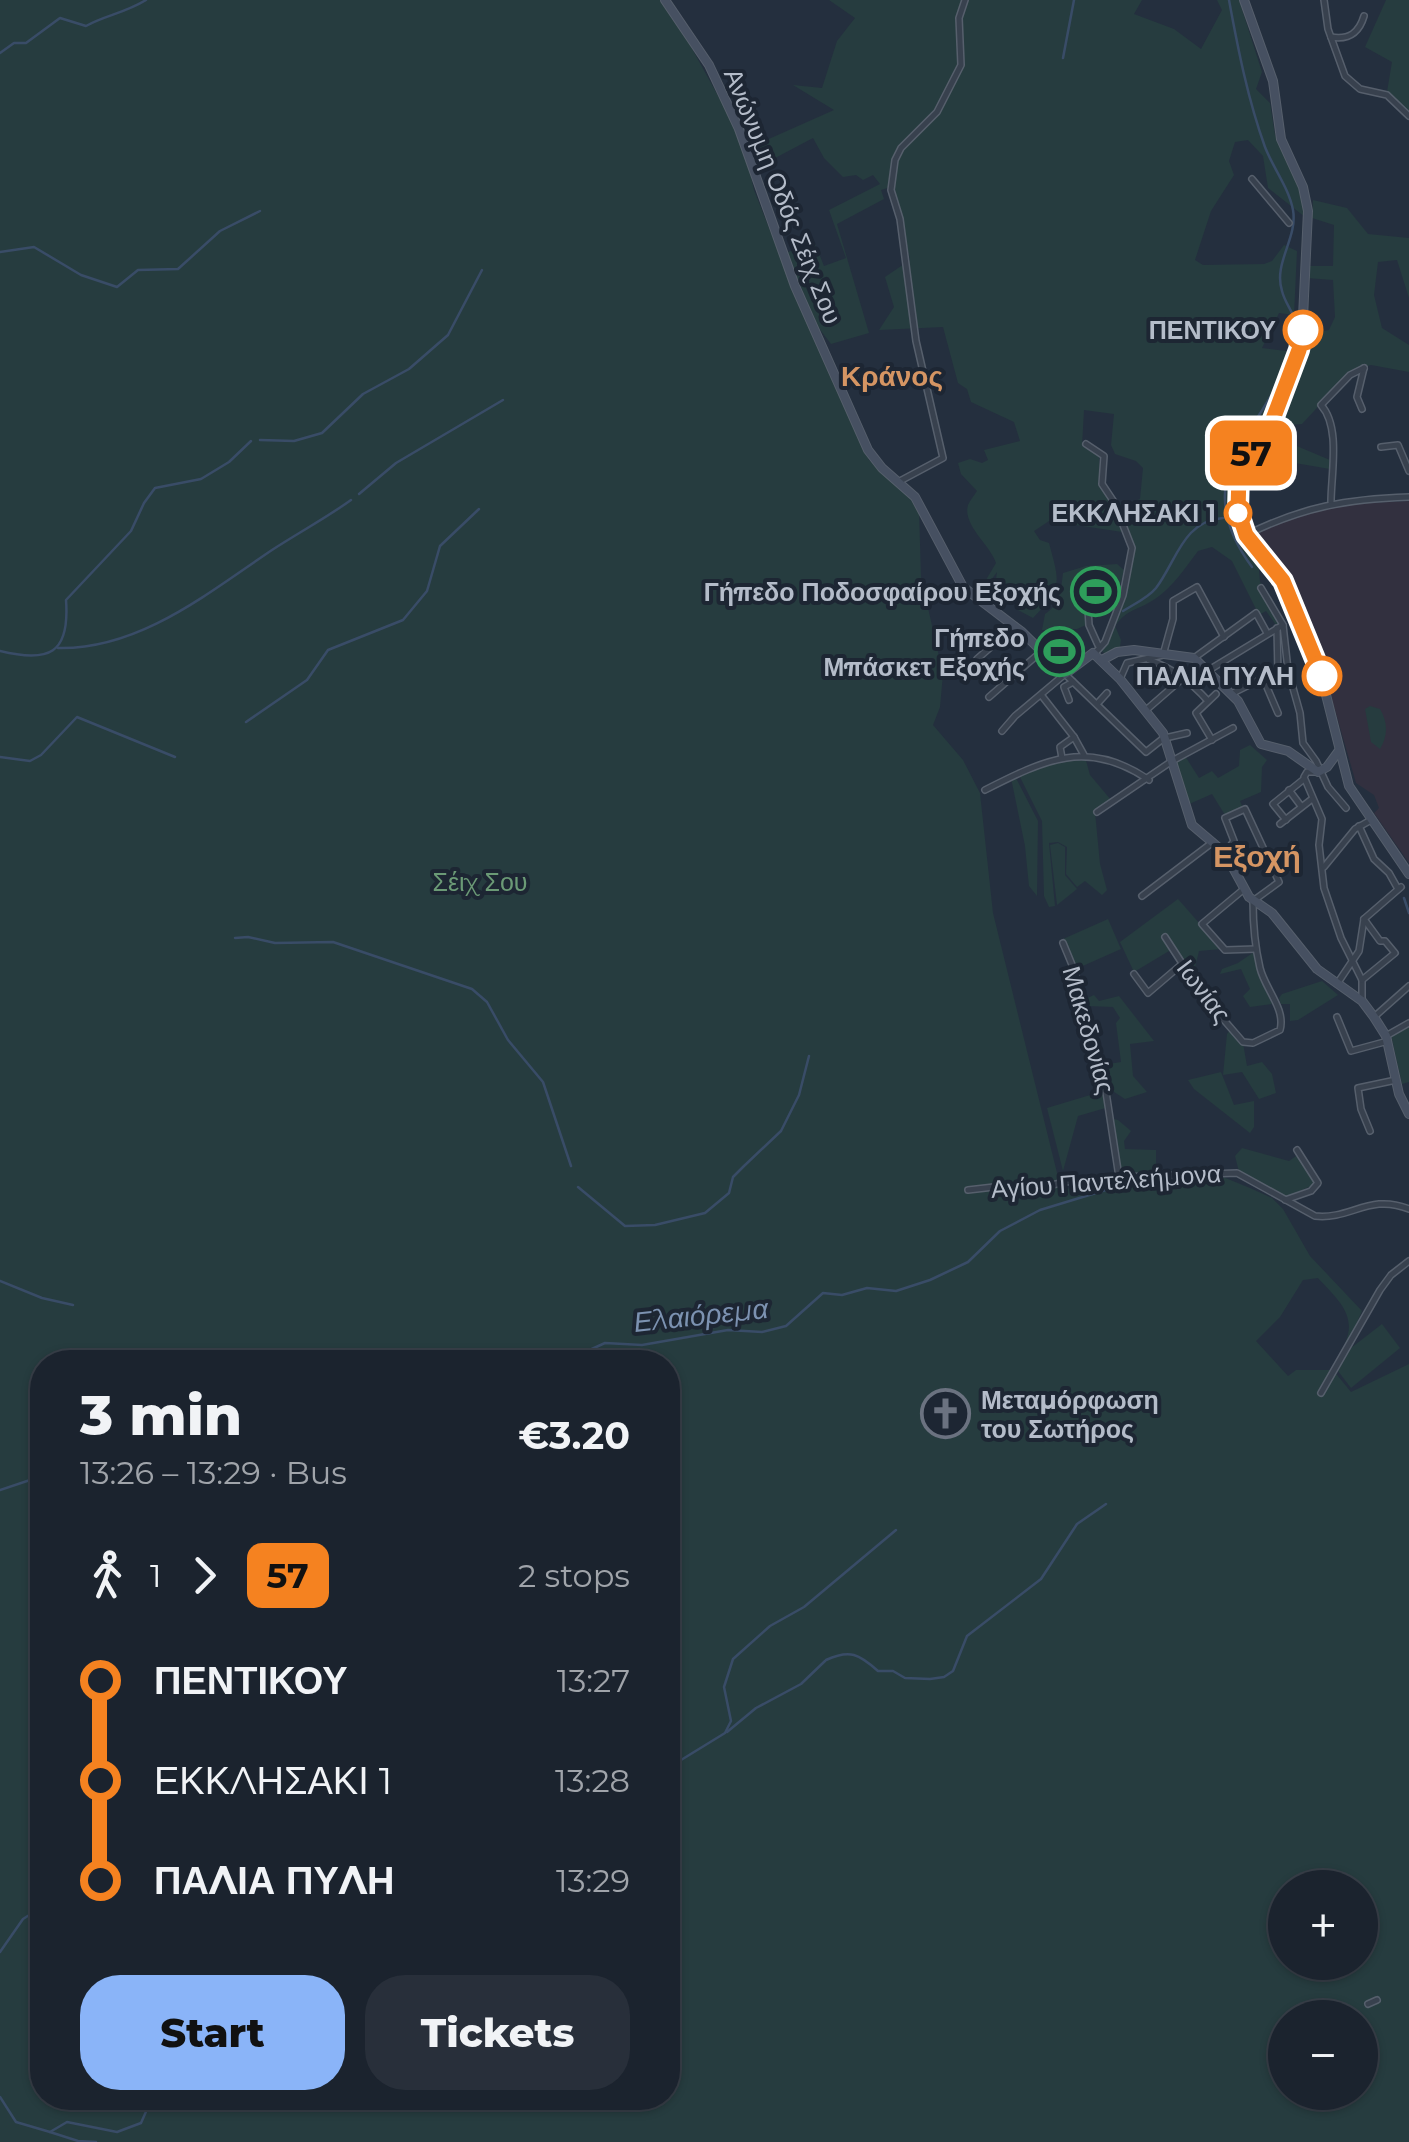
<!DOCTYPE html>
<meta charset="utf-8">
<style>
body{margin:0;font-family:Montserrat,sans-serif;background:#282f3a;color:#f1f3f6;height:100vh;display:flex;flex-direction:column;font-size:38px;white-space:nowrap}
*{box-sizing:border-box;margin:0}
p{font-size:32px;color:#a0a4aa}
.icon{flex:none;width:55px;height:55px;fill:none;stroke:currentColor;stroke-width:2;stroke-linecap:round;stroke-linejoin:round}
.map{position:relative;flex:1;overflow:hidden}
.drawer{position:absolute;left:30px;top:1350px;width:650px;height:760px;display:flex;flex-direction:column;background:#1b232e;border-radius:40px;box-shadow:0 2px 8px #0004,0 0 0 2px #39404a}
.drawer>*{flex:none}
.badge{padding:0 20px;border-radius:15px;font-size:35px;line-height:65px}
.controls{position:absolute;left:1268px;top:1870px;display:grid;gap:20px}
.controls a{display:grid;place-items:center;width:110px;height:110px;border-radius:50%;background:#1b232e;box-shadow:0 2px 8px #0004,0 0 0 2px #39404a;font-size:50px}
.map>.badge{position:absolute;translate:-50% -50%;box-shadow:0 0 0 5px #fff}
.legs{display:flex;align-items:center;gap:15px;height:110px;padding:0 50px;font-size:32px}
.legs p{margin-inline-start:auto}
.summary{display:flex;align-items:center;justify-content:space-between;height:170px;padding:0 50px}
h1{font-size:55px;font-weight:800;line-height:75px}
.cta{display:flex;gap:20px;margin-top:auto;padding:20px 50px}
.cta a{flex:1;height:115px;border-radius:40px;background:#8ab4f8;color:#111;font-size:40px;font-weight:800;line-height:115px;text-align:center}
.cta a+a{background:#282f3a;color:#f1f3f6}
ul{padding:0 50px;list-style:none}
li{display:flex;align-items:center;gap:35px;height:100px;font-size:38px}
li i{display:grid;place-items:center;width:15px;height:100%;margin:0 12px;background:currentColor}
li i::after{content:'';width:25px;height:25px;margin:-12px;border:8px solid;border-radius:50%;background:#1b232e}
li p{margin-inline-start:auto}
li:first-child i{background:linear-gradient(#0000 50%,currentColor 0)}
li:last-child i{background:linear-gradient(currentColor 50%,#0000 0)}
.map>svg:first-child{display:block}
</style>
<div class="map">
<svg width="1409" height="2142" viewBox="0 0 1409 2142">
<rect width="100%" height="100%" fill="#242f3e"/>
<path fill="#32303f" d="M1409,501V863L1374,813L1379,808L1374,795L1356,783L1318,651L1299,607L1302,604L1295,598L1287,578L1251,536L1281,522L1331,505Z"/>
<g fill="#263c3f" fill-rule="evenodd">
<path d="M0,0H663L669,7L732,121L746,155L754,190L798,301L869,460L903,488L919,509L921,577L943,674L940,707L933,725L963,760L980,793L993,913L1061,1189L1223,1177L1250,1188L1272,1198L1283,1209L1310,1256L1362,1311L1347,1345L1345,1343C1358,1315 1336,1298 1318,1278L1303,1280L1280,1317L1256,1341L1288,1376L1296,1370H1333L1351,1392L1409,1364V2142H0ZM42,1362H668V2098H42ZM1285,1888H1360V1962H1285ZM1285,2018H1360V2092H1285Z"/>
<path d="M829,0H1142L1134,14L1174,29L1201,49L1222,10L1217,0H1239L1262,72L1256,89L1270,103L1275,135L1299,187L1305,217L1268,188L1263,156L1248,140L1235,142L1229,161L1234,175L1211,211L1195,260L1203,265L1264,264L1272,261L1284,245L1297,251L1294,315L1279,313L1262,348L1294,352L1258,436L1235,465L1232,509L1240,534L1266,566L1259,570L1260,582L1284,622L1276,625L1266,611L1259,615L1232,561L1212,547L1198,551C1185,568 1173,587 1155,599C1137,611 1128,608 1115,626L1121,640L1120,647L1106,654L1100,650C1115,615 1140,572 1129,533L1049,521L1034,531L1040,540L1049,543C1059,581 1064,587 1033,618L1018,610V603L1009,588L995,586L997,572L986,587L983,585L996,563C991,546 962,525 968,505C970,500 974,496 977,491L961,474L958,463L970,459L982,463L988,460L984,450L1020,441L1014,422L971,402L967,389L958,383L943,327L879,330L894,307L885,277L910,260L894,186L881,190L884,199L837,224L869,333L831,344L818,327L786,253L814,241L824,266L846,258L829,210L880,184L873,175L863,180L856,175L843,177L824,158L813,138L758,167L751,147L834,110L793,85L822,88L837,41L855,18ZM1084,410L1114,414L1111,445L1115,454L1136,461L1143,468L1140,499L1126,504L1112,502L1101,486L1099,455L1082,446Z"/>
<path d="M1386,0H1409V113L1387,92L1392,62L1365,47Z"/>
<path d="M1313,200L1347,208L1368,234L1409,238V298L1397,260L1378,262L1374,295L1382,328L1409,345V372L1371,365L1351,371L1302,424L1274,426L1308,334L1329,330L1335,317L1333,280L1307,278L1308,266H1333L1334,225L1312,218Z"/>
<path d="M1292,444L1330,460V469L1254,456L1261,446Z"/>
<path d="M1117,564L1124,570L1116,601L1107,595L1108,584L1092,577L1083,599L1086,625L1077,629L1042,630L1045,614C1060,605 1061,589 1063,573L1086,566Z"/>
<path d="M1370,706L1380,709C1388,722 1388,736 1380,749L1371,742L1365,709Z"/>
<path d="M1250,745L1267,760L1262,767L1261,792L1240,801L1243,808L1225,815L1212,794L1187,805L1176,761L1185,756L1199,778L1212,771L1218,778L1239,766L1240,750Z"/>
<path d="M1085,757L1090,775L1111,800L1095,812L1100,864L1107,890L1102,895L1085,881L1077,887L1066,874L1067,847L1058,842L1049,843L1055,906L1049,907L1044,896L1042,821L1019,775L1044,765Z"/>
<path d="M1015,776L1038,821L1037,896L1029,886L1025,846L1011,778Z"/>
<path d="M1058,843L1065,847V875L1077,889L1057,905L1050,845Z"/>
<path d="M1178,899L1222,949L1199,951L1193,976L1174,948L1134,972L1120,942Z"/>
<path d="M1108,919L1121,949L1076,969L1063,939Z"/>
<path d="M1254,952L1258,974L1272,1004L1250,1007L1243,996L1250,989L1241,969L1220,974L1222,969L1238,963Z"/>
<path d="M1322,981L1338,995L1298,1020L1290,1021V1004H1281L1279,998L1282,994Z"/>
<path d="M1094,995L1099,1001L1119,996L1154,1041L1130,1044L1133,1076L1147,1092L1125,1099L1108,1088L1103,1065L1121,1062L1116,1023L1120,1018L1113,1007L1086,1006L1083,1000Z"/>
<path d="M1409,1026V1082L1402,1084L1391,1035Z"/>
<path d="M1230,1030L1243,1043L1247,1066L1262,1062L1272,1074L1276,1093L1259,1099L1242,1072L1223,1075L1227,1034Z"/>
<path d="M1221,1072L1234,1105L1254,1101V1127L1250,1133L1194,1089L1188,1080Z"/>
<path d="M1107,1090L1109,1107L1078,1116L1063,1171L1047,1108Z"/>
<path d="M1113,1119L1118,1120L1131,1131L1124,1141L1125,1149L1156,1150V1172L1120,1174Z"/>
<path d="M1242,1148L1289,1161L1299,1154L1315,1184L1285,1198L1239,1172L1235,1156Z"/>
<path d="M1382,1324L1400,1348L1351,1388L1338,1371L1351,1348Z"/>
</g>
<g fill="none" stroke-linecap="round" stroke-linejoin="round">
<g stroke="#394c67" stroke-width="2.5">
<path d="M1229,0C1238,49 1248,100 1265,147C1273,168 1289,188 1293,210C1298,238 1273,263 1282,291C1286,307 1298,315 1295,333C1282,425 1176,464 1252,567"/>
<path d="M0,53L14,43H26L60,18L86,26C106,15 125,13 146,0"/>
<path d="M1063,58L1074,0"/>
<path d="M0,252L34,247L81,275L117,287L138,270L178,269L220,231L260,211"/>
<path d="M260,440L294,441L322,433L363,394L409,369L448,335L482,270"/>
<path d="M359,494L396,463L503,400"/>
<path d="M1123,611C1134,604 1148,598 1156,588C1177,560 1183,521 1223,518"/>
<path d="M58,648C139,650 208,593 272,550C298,533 326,518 351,500"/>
<path d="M0,651C49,663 70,654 66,600L131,531L144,503L155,488L201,479L229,462L251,441"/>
<path d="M246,722L307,680L328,650L403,620L427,591L440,546L479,509"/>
<path d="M0,757L30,761L41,755L77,717L175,757"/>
<path d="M1404,898L1409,913"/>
<path d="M235,938L248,937L275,943L333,942L472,989L487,1002L508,1040L543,1082L571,1166"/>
<path d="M578,1187L625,1226L655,1225L705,1213L729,1193L733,1177L744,1166L781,1131L799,1095L809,1056"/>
<path d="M0,1281L42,1298L73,1305"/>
<path d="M563,1362L605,1343L642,1345L728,1330L762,1332L786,1326L823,1293L842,1295L867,1288L896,1291L930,1280L968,1262L1000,1231L1040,1210L1109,1189"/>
<path d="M0,1490L42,1476"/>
<path d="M826,1660C850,1649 859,1654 878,1671H893L905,1678L930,1679L944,1677L953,1671L967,1636L1041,1579L1077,1524L1106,1504"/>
<path d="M727,1732L756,1708L801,1684L825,1661"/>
<path d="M668,1768L725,1733L731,1721L724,1687L733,1659L770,1626L804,1607L896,1530"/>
<path d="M0,1952L23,1919L42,1907"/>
<path d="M0,2097L16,2122L50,2132L67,2122L117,2132L141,2123L152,2098"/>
<path d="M50,2132L78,2141L96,2142"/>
</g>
<defs>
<g id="street">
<path d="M1324,0L1328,29L1345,76L1360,89L1387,95L1409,116"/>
<path d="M1331,37C1349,40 1359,33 1364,16"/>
<path d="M1252,179L1289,223"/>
<path d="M1362,409L1357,397L1364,368"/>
<path d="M1086,444L1104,456L1102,484L1114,502L1132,548L1123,595L1105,642L1095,653"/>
<path d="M1381,447L1398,445L1409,471"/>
<path d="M900,481L943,458L916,341L900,219L891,190L895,160L901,148L937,112L961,65L959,18L965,0"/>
<path d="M1331,502C1331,474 1341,427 1321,405L1350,375L1364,368"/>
<path d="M1246,535C1302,507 1347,499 1409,497"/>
<path d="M1261,588L1283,625L1288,670L1300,713L1303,743L1316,761L1328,787L1346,808"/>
<path d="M1088,609L1089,625L1098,645"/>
<path d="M1277,628L1278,673"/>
<path d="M1194,658L1256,613L1267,633"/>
<path d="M977,659L1015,626"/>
<path d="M1149,660C1173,668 1191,682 1208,701"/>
<path d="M1209,670L1283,625"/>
<path d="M1120,679L1127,663L1163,655L1173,619V601L1197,587L1224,637"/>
<path d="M1231,694L1263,678L1278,713"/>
<path d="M1042,696L1074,737L1060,747L1062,758"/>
<path d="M989,697L1043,650"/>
<path d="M1069,700L1064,687L1073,682"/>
<path d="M1097,704L1107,693"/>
<path d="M1145,711L1183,678"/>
<path d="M1002,731L1015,716L1065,674L1146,752L1165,737"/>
<path d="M1074,737L1084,755"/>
<path d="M1165,738L1187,733"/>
<path d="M1212,740L1196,713L1216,694"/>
<path d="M1318,772H1307L1304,777L1322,819L1319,845L1324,888L1341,938L1362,980V1001"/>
<path d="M985,790C1044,760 1088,738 1149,780"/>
<path d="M1289,790L1301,806"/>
<path d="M1097,812L1172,761L1233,728"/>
<path d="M1286,820L1273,804L1304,779"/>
<path d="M1280,824L1312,799"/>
<path d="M1359,826L1374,859L1389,873L1398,889"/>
<path d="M1324,867L1355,829L1371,820"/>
<path d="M1244,889L1202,924L1225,950L1256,949"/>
<path d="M1142,896L1213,842"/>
<path d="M1165,937L1204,997L1243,1042L1253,1043L1280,1030C1286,1009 1265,989 1260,968C1255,947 1253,923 1253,901L1279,882L1245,809L1225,818L1234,841L1225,853"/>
<path d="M1063,943L1075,972L1102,1066L1119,1177"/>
<path d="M1134,974L1148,993L1182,964"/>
<path d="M1362,980L1395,953L1385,941H1380L1364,919"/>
<path d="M1337,984L1359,951L1364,919L1401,887"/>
<path d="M1337,1017L1351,1051L1388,1041"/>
<path d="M1374,1017L1409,986"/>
<path d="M1386,1036L1409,1023"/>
<path d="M1370,1131L1361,1109L1358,1088L1396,1080"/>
<path d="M968,1190L994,1187L1030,1190L1065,1182L1119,1177L1237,1173L1315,1216C1351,1220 1369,1193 1409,1209"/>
<path d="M1285,1200L1311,1191L1318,1183L1297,1150"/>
<path d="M1321,1393L1380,1290L1391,1275L1409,1261"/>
<path d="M1368,2004L1377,2000"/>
</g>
<g id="secondary">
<path d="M665,0L709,65L739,129L795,286L868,450L882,468L915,497L963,587L1022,632L1065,674L1093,653L1120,679L1163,733L1192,825L1225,853L1249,897L1272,913L1317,969L1362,1001L1374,1017L1386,1036L1399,1094L1409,1114"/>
<path d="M1244,0L1273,81L1281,139L1303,187L1308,211L1302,339L1270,427L1239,475V519L1246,535L1283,581L1300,618L1320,671L1349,786L1409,874"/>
<path d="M1102,660L1117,652L1134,650L1194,658L1238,701L1261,744L1288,751L1318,772L1327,767L1338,752"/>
</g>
</defs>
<use href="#street" stroke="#565f6c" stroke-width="8"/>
<use href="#secondary" stroke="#565f6c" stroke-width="10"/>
<use href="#street" stroke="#38414e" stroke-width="5"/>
<use href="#secondary" stroke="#465061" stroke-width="8"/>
</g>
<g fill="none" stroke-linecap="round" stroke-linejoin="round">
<defs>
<path id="line-1" d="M1303,330L1299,350L1270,427L1239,474L1238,511L1246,535L1283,581L1322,676"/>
</defs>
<use href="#line-1" stroke="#fff" stroke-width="22"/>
<use href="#line-1" stroke="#f58220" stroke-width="15"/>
</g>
<defs>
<symbol id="stadium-ring" viewBox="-11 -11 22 22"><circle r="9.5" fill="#1d2633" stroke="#2e9e5b" stroke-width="1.5"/><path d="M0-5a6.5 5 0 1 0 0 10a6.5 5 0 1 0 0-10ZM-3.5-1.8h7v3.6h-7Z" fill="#2e9e5b"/></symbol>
<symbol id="church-ring" viewBox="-11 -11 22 22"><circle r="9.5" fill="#1d2633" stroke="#6b7280" stroke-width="1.5"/><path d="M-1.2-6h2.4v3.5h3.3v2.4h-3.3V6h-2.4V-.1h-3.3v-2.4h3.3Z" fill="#6b7280"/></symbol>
</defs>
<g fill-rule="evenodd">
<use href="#stadium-ring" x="1068" y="564" width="55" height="55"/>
<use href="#stadium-ring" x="1032" y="624" width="55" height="55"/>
<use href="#church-ring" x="918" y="1386" width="55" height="55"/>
</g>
<g fill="#fff" stroke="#f58220" stroke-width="5">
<circle cx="1303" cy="330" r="18"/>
<circle cx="1238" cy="513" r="12"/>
<circle cx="1322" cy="676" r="18"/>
</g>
<g text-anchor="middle" stroke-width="8" stroke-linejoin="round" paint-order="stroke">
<g font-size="25" fill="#b4bcc9" stroke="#1d2633">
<text transform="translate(783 196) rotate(68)" y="9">Ανώνυμη Οδός Σέιχ Σου</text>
<text transform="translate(1204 991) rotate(53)" y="9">Ιωνίας</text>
<text transform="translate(1089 1030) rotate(74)" y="9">Μακεδονίας</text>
<text transform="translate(1106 1181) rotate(-4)" y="9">Αγίου Παντελεήμονα</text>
</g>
<g font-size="25" font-weight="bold" fill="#b4bcc9" stroke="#1d2633" text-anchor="end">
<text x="1276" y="339">ΠΕΝΤΙΚΟΥ</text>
<text x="1216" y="522">ΕΚΚΛΗΣΑΚΙ 1</text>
<text x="1294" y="685">ΠΑΛΙΑ ΠΥΛΗ</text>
</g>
<g font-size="25" font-weight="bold" fill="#b4bcc9" stroke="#1d2633" text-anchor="end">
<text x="1061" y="601">Γήπεδο Ποδοσφαίρου Εξοχής</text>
<text x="1025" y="647">Γήπεδο<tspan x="1025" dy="29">Μπάσκετ Εξοχής</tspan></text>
<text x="981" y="1409" text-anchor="start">Μεταμόρφωση<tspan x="981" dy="29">του Σωτήρος</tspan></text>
</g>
<g font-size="25" fill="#6b9a76" stroke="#1d2633">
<text x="480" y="891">Σέιχ Σου</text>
</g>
<g font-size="28" font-weight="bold" fill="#d59563" stroke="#1d2633">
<text x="892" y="386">Κράνος</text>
</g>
<g font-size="28" font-style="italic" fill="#7c92b1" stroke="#1d2633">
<text transform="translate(701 1315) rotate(-6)" y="10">Ελαιόρεμα</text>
</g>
<g font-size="30" font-weight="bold" fill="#d59563" stroke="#1d2633">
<text x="1257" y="867">Εξοχή</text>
</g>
</g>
</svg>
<div class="controls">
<a>+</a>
<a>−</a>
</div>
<b class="badge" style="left:1251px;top:453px;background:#f58220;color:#111">57</b>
<section class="drawer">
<div class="summary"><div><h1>3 min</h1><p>13:26 – 13:29 · Bus</p></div><b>€3.20</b></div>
<div class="legs"><svg class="icon" aria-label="walk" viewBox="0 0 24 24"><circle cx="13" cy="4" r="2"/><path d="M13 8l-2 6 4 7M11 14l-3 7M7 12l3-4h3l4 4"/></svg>1<svg class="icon" aria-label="forward" viewBox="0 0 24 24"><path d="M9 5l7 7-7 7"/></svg><b class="badge" style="background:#f58220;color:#111">57</b><p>2 stops</p></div>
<ul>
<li><i style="color:#f58220"></i><b>ΠΕΝΤΙΚΟΥ</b><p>13:27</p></li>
<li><i style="color:#f58220"></i><span>ΕΚΚΛΗΣΑΚΙ 1</span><p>13:28</p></li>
<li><i style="color:#f58220"></i><b>ΠΑΛΙΑ ΠΥΛΗ</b><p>13:29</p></li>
</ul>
<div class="cta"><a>Start</a><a>Tickets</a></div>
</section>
</div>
